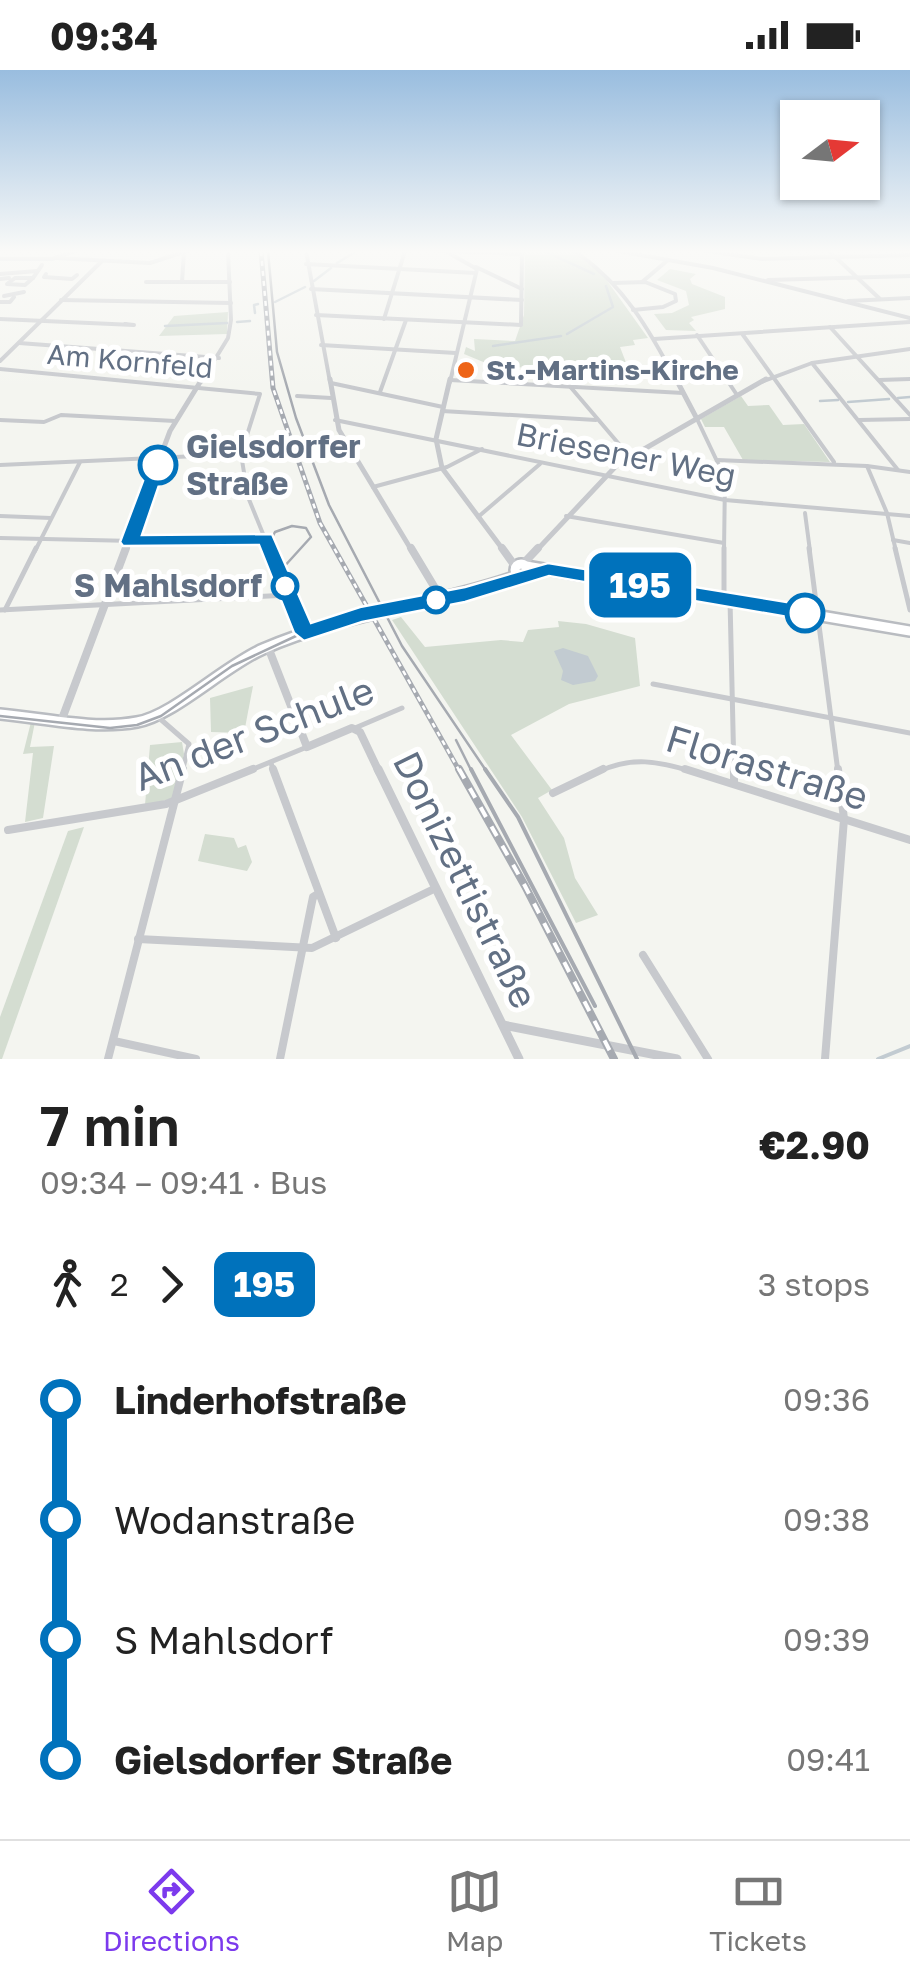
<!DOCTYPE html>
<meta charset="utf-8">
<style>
body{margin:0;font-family:"Golos Text",sans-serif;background:#f2f2f2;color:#222;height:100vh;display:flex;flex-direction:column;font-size:38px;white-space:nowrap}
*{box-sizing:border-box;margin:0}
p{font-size:32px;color:#767676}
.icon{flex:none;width:55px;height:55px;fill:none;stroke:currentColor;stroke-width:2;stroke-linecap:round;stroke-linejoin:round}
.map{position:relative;height:989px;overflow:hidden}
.panel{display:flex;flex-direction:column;background:#fff;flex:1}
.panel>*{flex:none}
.badge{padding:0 20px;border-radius:15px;font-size:35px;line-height:65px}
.needle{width:65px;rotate:74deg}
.tools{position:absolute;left:780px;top:30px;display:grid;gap:20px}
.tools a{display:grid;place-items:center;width:100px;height:100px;border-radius:0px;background:#fff;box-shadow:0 2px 8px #0004;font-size:50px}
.map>.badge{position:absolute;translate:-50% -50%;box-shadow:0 0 0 5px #fff}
.legs{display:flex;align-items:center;gap:15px;height:110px;padding:0 40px;font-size:32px}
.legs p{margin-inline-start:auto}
.overview{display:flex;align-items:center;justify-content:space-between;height:170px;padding:0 40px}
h1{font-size:55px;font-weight:600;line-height:75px}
ul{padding:0 40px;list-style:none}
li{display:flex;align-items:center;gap:35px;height:120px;font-size:38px}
li i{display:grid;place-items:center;width:15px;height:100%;margin:0 12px;background:currentColor}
li i::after{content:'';width:25px;height:25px;margin:-12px;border:8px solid;border-radius:50%;background:#fff}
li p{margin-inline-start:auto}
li:first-child i{background:linear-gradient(#0000 50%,currentColor 0)}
li:last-child i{background:linear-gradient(currentColor 50%,#0000 0)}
.status{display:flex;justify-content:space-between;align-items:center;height:70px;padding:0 50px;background:#fff;direction:ltr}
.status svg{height:28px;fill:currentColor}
.dock{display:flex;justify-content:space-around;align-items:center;height:140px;border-top:2px solid #e0e0e0;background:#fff;font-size:28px;color:#767676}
.dock a{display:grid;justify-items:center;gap:5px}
.dock .current{color:#7c3aed}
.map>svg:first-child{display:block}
</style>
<div class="status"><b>09:34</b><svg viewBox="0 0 49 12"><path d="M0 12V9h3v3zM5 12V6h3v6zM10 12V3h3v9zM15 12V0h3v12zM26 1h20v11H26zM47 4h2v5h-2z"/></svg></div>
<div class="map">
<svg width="910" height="989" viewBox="0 0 910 989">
<rect width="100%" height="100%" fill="#f4f5f0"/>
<g fill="#d4ddd1">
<path d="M520,181H569L577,185L603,205L648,268L633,270L635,275L620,277L630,303L493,296L464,284L466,277L475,281L474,269L515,271L524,245L525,186Z"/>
<path d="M670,199L696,204L690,209L692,214L725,227V239L691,247L694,250L689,253L696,261L666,260L654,244L672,243L689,235L686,221L657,210Z"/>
<path d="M228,242L227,264L159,266L174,246Z"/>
<path d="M741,326L748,336L769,335L783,355L804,354L830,392L743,390L724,357H705L701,349Z"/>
<path d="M401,547L425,577L501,570L523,572L528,560L559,557L558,551L586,554L635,568L640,616L569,634L511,665L552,720L538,728L564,768L575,808L598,845L576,853L522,747L392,550Z"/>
<path d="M253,616L244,663L211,662L210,628Z"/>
<path d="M31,652H35L30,677L54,676L43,748L25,752L33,683L23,684Z"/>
<path d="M182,672L184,684L175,728L145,735L150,675Z"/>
<path d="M84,757L2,989H0V947L68,761Z"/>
<path d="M205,764L234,768L238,778L246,775L252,792L247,801L198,791Z"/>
</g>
<path fill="#c2cbd1" d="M563,578L588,586L598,606L595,611L573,615L561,610L563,601L554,581Z"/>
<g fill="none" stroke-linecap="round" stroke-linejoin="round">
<g stroke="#c2cbd1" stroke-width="2.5">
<path d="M544,181L594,204"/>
<path d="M337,193L357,181"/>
<path d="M314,211L331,198"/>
<path d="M275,232L305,217"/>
<path d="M255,243L254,235L258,234"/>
<path d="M237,252L250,251"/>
<path d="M165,256L227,253"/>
<path d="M567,264L613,237L606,216"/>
<path d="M493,276L561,266"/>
<path d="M898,328L910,327"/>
<path d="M820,331L838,330"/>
<path d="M848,332L889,329"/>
</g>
<path stroke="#c2cbd1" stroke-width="4" d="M878,989L910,976"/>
<defs>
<g id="secondary">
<circle cx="521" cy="500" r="6"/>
<path d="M526,496L910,561"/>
<path d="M0,644C44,648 93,660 137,652C173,646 224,596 263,579C345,543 436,535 520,505"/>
</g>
</defs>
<use href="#secondary" stroke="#b9bcc1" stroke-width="14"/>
<g stroke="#c7c9cd" stroke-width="4">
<path d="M618,181L713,198L910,248"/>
<path d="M829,181L880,229"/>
<path d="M55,188L150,193L187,181"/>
<path d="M306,194L476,203"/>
<path d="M476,197L522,219"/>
<path d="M0,204L37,201"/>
<path d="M46,204L44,207L72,209L77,205"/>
<path d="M15,208H33L25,215L7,214Z"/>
<path d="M33,208L42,195"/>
<path d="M0,209L9,208"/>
<path d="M768,210L910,206"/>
<path d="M146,212H230"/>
<path d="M182,212L184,182"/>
<path d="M642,212L668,190"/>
<path d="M613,213L645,212L675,224L676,231L663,237L633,240"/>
<path d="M311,219L522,230"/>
<path d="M4,226L24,222"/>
<path d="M61,230L231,233"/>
<path d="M848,231L910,228"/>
<path d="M0,232H10L14,227"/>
<path d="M316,245L521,255L522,184L439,181"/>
<path d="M0,249L134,255L125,254"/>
<path d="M384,249L405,181"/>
<path d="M830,257L910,345"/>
<path d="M697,265L737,325"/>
<path d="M743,265L834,392"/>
<path d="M654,269L910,252"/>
<path d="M19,273L219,288"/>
<path d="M321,275L456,283"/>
<path d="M0,291L102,191"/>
<path d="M812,293L898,400"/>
<path d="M0,299L260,324L241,384L248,427L270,481"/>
<path d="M556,300L630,387"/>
<path d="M450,310L683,323"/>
<path d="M879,310L910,309"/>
<path d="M331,313L443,337"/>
<path d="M380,322L406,250"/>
<path d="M297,326L331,328"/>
<path d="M442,341L596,350"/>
<path d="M697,349L725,408L724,481"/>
<path d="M0,350L44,352L61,345L175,351"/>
<path d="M335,350L725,430L910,446"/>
<path d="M859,350L910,349"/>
<path d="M717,390L867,396L910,402"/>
<path d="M0,395L241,384"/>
<path d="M867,396L887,443L896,481"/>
<path d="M373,417L447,397L482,379"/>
<path d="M805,443L810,481"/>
<path d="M0,446L51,448"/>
<path d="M566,446L724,473"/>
<path d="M478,447L540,394"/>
<path d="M0,468L179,472L265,468"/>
<path d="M893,470L910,473"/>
<path d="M35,481L80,392"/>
</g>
<g stroke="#c7c9cd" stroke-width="5">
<path d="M269,478L304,563"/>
<path d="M809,478L838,702"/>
<path d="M895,478L910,540"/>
<path d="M724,529V478"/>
<path d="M730,530L734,702"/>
<path d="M0,540L289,525"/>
<path d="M5,540L36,478"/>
<path d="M653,614L910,663"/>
<path d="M158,647L189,674L182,702"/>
<path d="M355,658L402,638"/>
<path d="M271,693L274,702"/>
<path d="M246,702L307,677"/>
<path d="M598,702C631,686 659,691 693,702"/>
</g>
<g stroke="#c7c9cd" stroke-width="8">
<path d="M273,699L336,868"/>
<path d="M685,699L910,770"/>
<path d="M734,699V712"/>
<path d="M553,723L603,699"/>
<path d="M8,760L166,734L253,699"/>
<path d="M138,869L312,878L436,818"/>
<path d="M643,885L708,989"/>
<path d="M114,971L196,989"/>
<path d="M108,989L183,699"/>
<path d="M280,989L313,827L318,824"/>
<path d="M825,989L844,749L838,699"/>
</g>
<g stroke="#c7c9cd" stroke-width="4">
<path d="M306,181L330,312"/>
<path d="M445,181L477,199L450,312"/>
<path d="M574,181C623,213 650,261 677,312"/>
<path d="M707,181L762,189L910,185"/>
<path d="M0,189H52L75,181"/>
<path d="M201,312L228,268L231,250L228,181"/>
<path d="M761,312L812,293L910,279"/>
</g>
<g stroke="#c7c9cd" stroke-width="5">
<path d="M330,309L339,360L412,481"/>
<path d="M450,309L436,369L442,398L504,481"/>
<path d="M676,309L696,347"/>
<path d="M125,481L170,361L202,309"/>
<path d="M536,481L618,394L766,309"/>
</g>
<g stroke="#c7c9cd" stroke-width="8">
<path d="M411,478L441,528"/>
<path d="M502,478L515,496"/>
<path d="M522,495L538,478"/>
<path d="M268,577L307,677L352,658L360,662L379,702"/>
<path d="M62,649L126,478"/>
</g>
<g stroke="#c7c9cd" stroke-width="9">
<path d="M378,699L519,989"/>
<path d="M503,955L677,989"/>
</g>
<use href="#secondary" stroke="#fff" stroke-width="9"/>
<g stroke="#a6aab1" stroke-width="2.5">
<path d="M268,181L277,282L296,348L329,435L402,576L487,702"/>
<path d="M0,646L110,658L137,655L161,646L232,596L296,566L302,552L282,499L311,467L306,458L292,456L275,462L268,475L300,547"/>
<path d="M456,670L472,702"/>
</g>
<g stroke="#a6aab1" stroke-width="4">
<path d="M471,699L595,936"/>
<path d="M485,699L518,747L637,989"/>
</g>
<defs>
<path id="rail-far1" d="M261,181L273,318L320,453L460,702"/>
<path id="rail" d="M459,699L525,816L614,989"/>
</defs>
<use href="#rail-far1" stroke="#a6aab1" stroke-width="5"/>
<use href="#rail" stroke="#a6aab1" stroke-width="8"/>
<use href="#rail-far1" stroke="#fff" stroke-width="2.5" stroke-dasharray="5" stroke-linecap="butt"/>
<use href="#rail" stroke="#fff" stroke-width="4" stroke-dasharray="11" stroke-linecap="butt"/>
</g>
<linearGradient id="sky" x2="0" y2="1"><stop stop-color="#99bddf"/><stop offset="0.57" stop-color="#fafaf8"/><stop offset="1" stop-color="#fafaf8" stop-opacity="0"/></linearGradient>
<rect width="910" height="319" fill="url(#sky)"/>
<path fill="#0072bc" stroke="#fff" stroke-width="2.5" d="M158,390L166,395L142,465L272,464L311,553L360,537L465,517L548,493L805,535L815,543L805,550L549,506L465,532L362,552L304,571L294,563L259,475L123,476L120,472L149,395Z"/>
<circle fill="#ee6417" stroke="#fff" stroke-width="4" cx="466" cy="300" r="10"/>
<g fill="#fff" stroke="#0072bc" stroke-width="5">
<circle cx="158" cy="395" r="18"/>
<circle cx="285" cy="516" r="12"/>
<circle cx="436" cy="530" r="12"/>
<circle cx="805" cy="543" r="18"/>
</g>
<g text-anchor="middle" stroke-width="10" stroke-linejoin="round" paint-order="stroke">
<g font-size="28" fill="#627084" stroke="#fff">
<text transform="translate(130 291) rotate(5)" y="10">Am Kornfeld</text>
</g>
<g font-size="28" font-weight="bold" fill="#627084" stroke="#fff" text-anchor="start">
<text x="486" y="310">St.-Martins-Kirche</text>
</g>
<g font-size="32" font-weight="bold" fill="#627084" stroke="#fff" text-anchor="start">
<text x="186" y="388">Gielsdorfer<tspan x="186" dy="37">Straße</tspan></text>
<text x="262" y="527" text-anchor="end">S Mahlsdorf</text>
</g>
<g font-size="32" fill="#627084" stroke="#fff">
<text transform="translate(626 385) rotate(11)" y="11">Briesener Weg</text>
</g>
<g font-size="38" fill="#627084" stroke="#fff">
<text transform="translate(254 664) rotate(-21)" y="13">An der Schule</text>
<text transform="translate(767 698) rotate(17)" y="13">Florastraße</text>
<text transform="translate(465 810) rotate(64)" y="13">Donizettistraße</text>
</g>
</g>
</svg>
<div class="tools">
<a><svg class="needle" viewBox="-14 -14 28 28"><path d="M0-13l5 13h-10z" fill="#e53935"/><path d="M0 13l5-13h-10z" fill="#767676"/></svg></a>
</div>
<b class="badge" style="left:640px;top:515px;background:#0072bc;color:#fff">195</b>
</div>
<section class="panel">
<div class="overview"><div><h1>7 min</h1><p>09:34 – 09:41 · Bus</p></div><b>€2.90</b></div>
<div class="legs"><svg class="icon" aria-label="walk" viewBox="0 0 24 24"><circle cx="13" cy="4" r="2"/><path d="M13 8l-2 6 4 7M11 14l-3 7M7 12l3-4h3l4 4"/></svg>2<svg class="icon" aria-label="forward" viewBox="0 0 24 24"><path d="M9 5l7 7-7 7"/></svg><b class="badge" style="background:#0072bc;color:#fff">195</b><p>3 stops</p></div>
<ul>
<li><i style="color:#0072bc"></i><b>Linderhofstraße</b><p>09:36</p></li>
<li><i style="color:#0072bc"></i><span>Wodanstraße</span><p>09:38</p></li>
<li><i style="color:#0072bc"></i><span>S Mahlsdorf</span><p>09:39</p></li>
<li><i style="color:#0072bc"></i><b>Gielsdorfer Straße</b><p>09:41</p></li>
</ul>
</section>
<nav class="dock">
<a class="current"><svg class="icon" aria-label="directions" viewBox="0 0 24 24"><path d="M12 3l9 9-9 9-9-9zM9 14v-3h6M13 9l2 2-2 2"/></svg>Directions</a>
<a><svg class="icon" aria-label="map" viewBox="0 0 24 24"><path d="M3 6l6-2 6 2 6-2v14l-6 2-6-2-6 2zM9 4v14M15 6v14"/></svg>Map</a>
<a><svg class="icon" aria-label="tickets" viewBox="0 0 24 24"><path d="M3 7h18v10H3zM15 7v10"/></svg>Tickets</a>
</nav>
